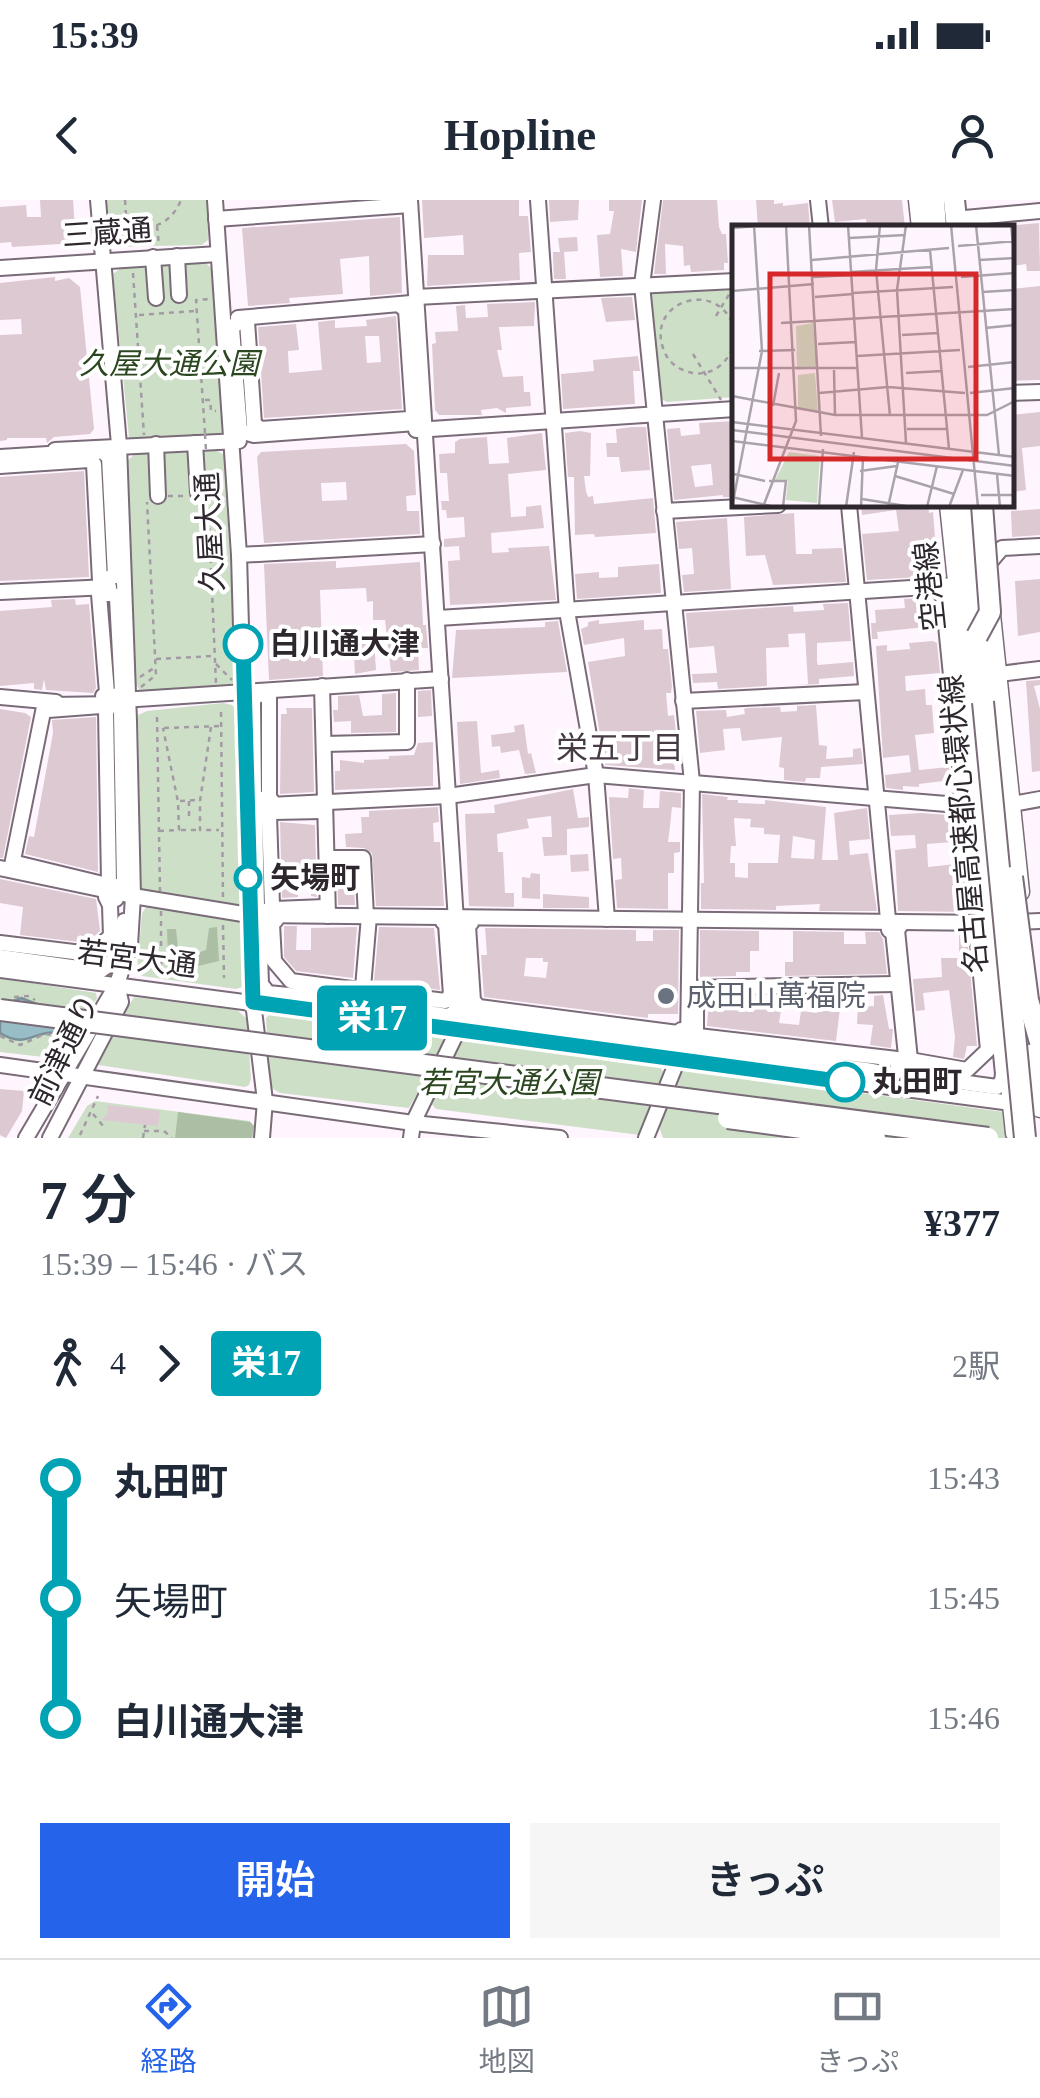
<!DOCTYPE html>
<html lang="ja">
<meta charset="utf-8">
<style>
body{margin:0;font-family:"Times New Roman","Noto Sans JP",serif;background:#f6f6f7;color:#1f2937;height:100vh;display:flex;flex-direction:column;font-size:38px;white-space:nowrap}
*{box-sizing:border-box;margin:0}
p{font-size:32px;color:#747a83}
.icon{flex:none;width:55px;height:55px;fill:none;stroke:currentColor;stroke-width:2;stroke-linecap:round;stroke-linejoin:round}
.map{position:relative;height:938px;overflow:hidden}
.sheet{display:flex;flex-direction:column;background:#fff;flex:1}
.sheet>*{flex:none}
.badge{padding:0 20px;border-radius:8px;font-size:35px;line-height:65px}
.map>.badge{position:absolute;translate:-50% -50%;box-shadow:0 0 0 5px #fff}
.legs{display:flex;align-items:center;gap:15px;height:110px;padding:0 40px;font-size:32px}
.legs p{margin-inline-start:auto}
.head{display:flex;align-items:center;justify-content:space-between;height:170px;padding:0 40px}
h1{font-size:55px;font-weight:600;line-height:75px}
.cta{display:flex;gap:20px;margin-top:auto;padding:20px 40px}
.cta a{flex:1;height:115px;border-radius:0px;background:#2563eb;color:#fff;font-size:40px;font-weight:600;line-height:115px;text-align:center}
.cta a+a{background:#f6f6f7;color:#1f2937}
ul{padding:0 40px;list-style:none}
li{display:flex;align-items:center;gap:35px;height:120px;font-size:38px}
li i{display:grid;place-items:center;width:15px;height:100%;margin:0 12px;background:currentColor}
li i::after{content:'';width:25px;height:25px;margin:-12px;border:8px solid;border-radius:50%;background:#fff}
li p{margin-inline-start:auto}
li:first-child i{background:linear-gradient(#0000 50%,currentColor 0)}
li:last-child i{background:linear-gradient(currentColor 50%,#0000 0)}
.status{display:flex;justify-content:space-between;align-items:center;height:70px;padding:0 50px;background:#fff;direction:ltr}
.status svg{height:28px;fill:currentColor}
header{display:flex;justify-content:space-between;align-items:center;height:130px;padding:0 40px;background:#fff;font-size:45px;font-weight:600}
.tab-bar{display:flex;justify-content:space-around;align-items:center;height:140px;border-top:2px solid #e0e1e3;background:#fff;font-size:28px;color:#747a83}
.tab-bar a{display:grid;justify-items:center;gap:5px}
.tab-bar .current{color:#2563eb}
.map>svg:first-child{display:block}
</style>
<div class="status"><b>15:39</b><svg viewBox="0 0 49 12"><path d="M0 12V9h3v3zM5 12V6h3v6zM10 12V3h3v9zM15 12V0h3v12zM26 1h20v11H26zM47 4h2v5h-2z"/></svg></div>
<header><svg class="icon" aria-label="back" viewBox="0 0 24 24"><path d="M15 5l-7 7 7 7"/></svg>Hopline<svg class="icon" aria-label="person" viewBox="0 0 24 24"><circle cx="12" cy="8" r="4"/><path d="M4 21q1-7 8-7t8 7"/></svg></header>
<div class="map">
<svg width="1040" height="938" viewBox="0 0 1040 938">
<rect width="100%" height="100%" fill="#fff5fe"/>
<g fill="#cedfc8">
<path d="M105,0H207L208,40L202,45L114,47L108,37Z"/>
<path d="M206,63L212,69L222,231L219,235L129,238L113,74L122,67Z"/>
<path d="M735,86V197L667,202L661,199L650,93L653,88Z"/>
<path d="M203,251H217L225,255L236,477L234,483L226,485L140,491L135,482L128,260L135,254L193,252L199,259L203,258Z"/>
<path d="M223,503L232,505L237,511L240,703L236,707L145,694L141,689L138,515L147,511Z"/>
<path d="M147,706L237,718L241,723L242,787L236,789L142,776L137,769L142,713Z"/>
<path d="M0,778L96,793L97,798L61,859L0,852Z"/>
<path d="M134,797L237,810L247,819L251,879L249,885L245,887L98,865V860Z"/>
<path d="M270,814L435,836L446,841L409,908L280,893L270,887L266,818Z"/>
<path d="M463,841L660,867L666,876L640,935L436,909L430,902L458,844Z"/>
<path d="M681,869L1004,912L1010,938H663L659,927Z"/>
<path d="M95,901L250,921L254,926L253,938H68L87,906Z"/>
</g>
<g fill="#acbfa5">
<path d="M217,727L219,761L194,767L168,762L167,729H176L178,748L191,755L206,750L209,728Z"/>
<path d="M178,912L250,922L254,926L252,938H175Z"/>
</g>
<path fill="#99bdc7" stroke="#799099" stroke-width="2.5" d="M21,798L71,817L60,833C33,829 28,850 0,833V806Z"/>
<g fill="#ddc9d2" fill-rule="evenodd">
<path d="M40,0H73L76,43L12,47L11,42L0,43V7L26,5L27,17H41Z"/>
<path d="M422,0H519V16H528L531,52L519,53L520,80L427,86L428,55H464L463,35L424,38Z"/>
<path d="M549,0H579L578,20L550,22Z"/>
<path d="M609,0H642L636,52L621,49L623,76L600,77L597,35L610,34L614,11H609Z"/>
<path d="M663,0H717L719,27L722,34H726L728,63H724V70L691,72L690,65L684,66L683,46L665,44L666,74H654Z"/>
<path d="M756,0H774V4L783,3V6L808,3L810,28H758Z"/>
<path d="M832,0H902L905,28H867L866,19L835,22Z"/>
<path d="M400,17L402,93L370,96L369,56L340,59L343,94L289,98L290,103L248,106L242,28Z"/>
<path d="M1039,23L1040,71H1027L1026,64L1012,66V28H978Z"/>
<path d="M577,37L578,51L564,52L566,79H554L553,56V52H560L558,38Z"/>
<path d="M55,77V81L69,78L80,87L94,229L90,234L54,237L47,243L46,238H7V240L0,241V135L22,134L21,119L0,120V83Z"/>
<path d="M1040,86V180L1012,181V134H1016L1012,89Z"/>
<path d="M632,97L635,120L606,122L601,98Z"/>
<path d="M535,102L534,126L499,127L502,150H497L503,177L523,176L524,192H530L531,206L506,208V213L497,208L481,210L482,215H439L435,210L432,144L436,143L435,132L458,131L456,106L465,105L466,118L488,117L487,104Z"/>
<path d="M396,116L402,209L264,218L258,127L296,124L299,150L288,151L289,173L322,170L318,122L335,120V128L367,126L366,120ZM365,136H379L381,162L367,163Z"/>
<path d="M638,156L640,171H633L635,204L563,209L561,174L594,171L593,160Z"/>
<path d="M1040,212V246L1022,248L1026,290L1012,292V215Z"/>
<path d="M735,221V297H723V295L674,300L667,229L680,228L681,236L700,234L699,223ZM711,264L713,285L695,287L691,266Z"/>
<path d="M632,227H646L650,270L621,272L619,257H607L606,243H617L616,229Z"/>
<path d="M580,231L591,233L590,276H584L586,291L588,297L593,296L594,304L653,298L656,333L595,337L594,334L575,335L574,277H568L565,233Z"/>
<path d="M542,233L546,270L508,274L511,317L526,316V307L541,305L544,328L491,333L492,353L509,352L508,348L549,346L556,400L450,405L448,361L460,360L459,346L444,347V339L465,337L464,317L447,318L446,310H442L441,301H449L447,273H440L439,254L455,253V242L460,239L487,237L489,264L509,263L507,238Z"/>
<path d="M406,244L414,251L416,295L406,296L407,311H419L420,334L264,343L257,257L261,252ZM346,282L347,300L322,301L321,283Z"/>
<path d="M84,271L89,377L0,381V277Z"/>
<path d="M861,305H928L929,313L933,312L938,376L867,380L862,334L899,331L896,310L862,315Z"/>
<path d="M1040,309V335L1012,337L1011,311Z"/>
<path d="M794,313L796,354H812V349L842,348L846,382L773,385L765,355L746,356L744,317Z"/>
<path d="M727,318L731,389L684,392L682,375L694,374L692,348L679,349L676,322Z"/>
<path d="M336,361V368L420,362L423,425H426L428,448H418L419,470L391,472L385,420H373V401L367,402L366,388L320,390L323,476L269,480L264,364Z"/>
<path d="M659,364L661,393L577,399L575,374L599,372V378L618,377V367Z"/>
<path d="M1040,379V432L1018,436L1015,381Z"/>
<path d="M930,397L935,426L877,432L878,439H872L871,423H876L875,410L905,408L904,399Z"/>
<path d="M75,399L76,405L89,404L96,488L93,493L46,490L44,479L42,490L34,489V483L0,486V411L52,407L51,400Z"/>
<path d="M848,403L851,441L817,443V462L818,465L853,462L854,476L819,479V484L796,485L808,484L805,433L788,434L789,447L766,448L767,486L718,489L717,482L693,483L692,474L717,473L714,446L689,448L686,413L793,406L794,412L808,411L824,410L823,404Z"/>
<path d="M599,420V424L644,420V430L662,429L663,449H668L672,486L671,493H666L668,516L674,515L677,541H672L675,570L605,565L588,462L625,456L624,438L584,445L581,429L588,426V422Z"/>
<path d="M558,421L567,472L452,478L456,430L545,427V422Z"/>
<path d="M370,437V440H374L376,470L355,474L353,438Z"/>
<path d="M933,441L937,443L940,473L905,476L906,491L925,489L926,505H932L934,533L915,535L919,570L949,567L951,580L919,584V587L903,586V590L886,588L885,575L911,572L909,555L883,558L876,446L887,445V451L910,449L909,443Z"/>
<path d="M1040,480V485L1034,486L1040,509V571L1032,572L1026,481Z"/>
<path d="M431,490L432,516L418,517V491Z"/>
<path d="M396,493V532L351,533V521L334,522L333,510H338V496L359,495L363,516L382,515V494Z"/>
<path d="M816,505L819,545L827,546L826,559L853,557V549L861,548L863,564L821,567L820,578H806L805,582L784,580V568L779,567L782,537L742,541L740,528L723,529L725,550L700,553L696,511L726,510L727,517L745,514L744,509L747,508L780,507L781,512L797,511V506Z"/>
<path d="M286,508H312L314,592L280,594L281,514H287Z"/>
<path d="M0,509L25,513L31,517L3,658H0Z"/>
<path d="M96,517L98,672L25,654L29,636L34,637L53,533L52,520Z"/>
<path d="M477,521L481,573L499,570L500,578L460,584L457,522Z"/>
<path d="M524,524L528,554L531,553L536,573L525,574L519,550L501,553L500,546L492,547L491,535L515,532L514,526Z"/>
<path d="M433,542V586L335,590V571H340V560L364,563V560L389,559V556L414,555L418,543Z"/>
<path d="M629,588L644,590L643,608H659L660,591L681,593V608L672,607L670,626L668,642H680V652L674,653V673H668V709L617,708L615,680L622,679L621,658L613,659L609,597L628,598Z"/>
<path d="M573,589L578,618L589,617V627L567,629V655L544,656L542,637H552L551,616L527,619L529,628L497,634L498,652H503L505,693H514V707L469,706L465,614L495,613L494,605Z"/>
<path d="M702,594L728,597L727,600H738V603L765,604V600L826,607L822,660H838L834,613L867,608L870,639L849,641L850,655L868,653L877,711H819L820,704L776,706V710L701,709V683H704ZM734,618L751,619L750,627L764,628V634L780,635L778,663H748V678L735,677V663H730L731,646H736ZM793,636L815,640L814,659L791,658Z"/>
<path d="M438,607L439,622L433,623L434,642H440L444,706H376L372,653L364,648L346,647L345,634L362,633L361,617H369V611Z"/>
<path d="M921,613L964,616L965,641L927,644L928,667L965,663L970,712L898,711L895,650L916,648L915,635L891,636L889,615Z"/>
<path d="M280,622L315,625L317,697L311,696V683H298V697L282,698Z"/>
<path d="M588,654L589,671L571,672L570,655Z"/>
<path d="M337,669H353L355,705H338Z"/>
<path d="M531,673L540,674V699L522,698V677L530,678Z"/>
<path d="M0,679L96,699L100,731L87,743L20,735L23,707L0,703Z"/>
<path d="M543,694L589,697V708H543Z"/>
<path d="M284,726H297L296,750H311V728L357,727L353,778L296,771L284,757Z"/>
<path d="M379,727L434,728L440,790L374,781Z"/>
<path d="M485,728L636,730V741H653V730H679L678,814H648V818L484,797L481,755H487ZM526,758H543V762H548L546,778L524,776Z"/>
<path d="M700,730L759,731V751H750V772H736V776L700,777Z"/>
<path d="M793,731L844,732V744H866L865,732H879L883,739L887,774L785,776V762H793Z"/>
<path d="M959,733L967,736L977,846H967L964,859L953,857L955,837L949,790L923,793L925,810L916,811L913,779L942,777L941,758H959Z"/>
<path d="M883,795L889,829H893L891,848L870,845L873,825L857,824L858,807L874,806V796Z"/>
<path d="M751,797L783,798L779,823L799,825L801,811L817,813L818,805L840,808L836,841L707,826L709,798L712,804L749,808Z"/>
<path d="M0,889L24,891L22,911L6,938L0,935Z"/>
<path d="M108,905L160,911L158,926L101,920L107,915Z"/>
</g>
<g fill="none" stroke-linecap="round" stroke-linejoin="round">
<defs>
<g id="minor">
<path d="M215,0L239,355L249,715L253,802L265,901L262,938"/>
<path d="M410,0L463,831"/>
<path d="M538,0L567,411L596,575L607,719"/>
<path d="M653,0L642,85L692,582L688,843L685,859"/>
<path d="M818,0L821,28"/>
<path d="M965,18L1040,11"/>
<path d="M216,19L410,5"/>
<path d="M177,56L179,95"/>
<path d="M153,57L156,98"/>
<path d="M0,68L218,54"/>
<path d="M416,97L735,81"/>
<path d="M402,107H408L411,112L419,216L416,223L254,235L240,231L232,128L238,122L247,121L254,224L260,229L409,219L413,214L406,110Z"/>
<path d="M238,118L411,103"/>
<path d="M1012,193L1040,192"/>
<path d="M416,230L735,209"/>
<path d="M195,243L198,293"/>
<path d="M156,244L158,296"/>
<path d="M55,250L239,241"/>
<path d="M0,257L64,253"/>
<path d="M0,266L89,260L94,264L100,381L115,376L109,257L103,252L91,251"/>
<path d="M849,305L889,730"/>
<path d="M664,311L778,305"/>
<path d="M239,355L433,344"/>
<path d="M985,368L1002,348L1040,346"/>
<path d="M0,392L109,387"/>
<path d="M939,392H949L957,399L975,583V592L967,600H958L963,596L943,395Z"/>
<path d="M99,394H112L117,398L122,491L117,496H103L107,493Z"/>
<path d="M438,418L958,385"/>
<path d="M999,474L1040,469"/>
<path d="M322,486L328,716"/>
<path d="M269,493V598L272,601L263,602L254,595L253,502L255,496Z"/>
<path d="M0,497L56,502"/>
<path d="M122,500L441,479"/>
<path d="M683,501L866,492"/>
<path d="M117,504L121,512L124,683L113,689L16,668V663L107,685L109,682L106,510L101,506L48,510L51,505Z"/>
<path d="M324,544L407,542V480"/>
<path d="M1012,604L1040,599"/>
<path d="M247,606L448,596L596,575L983,607"/>
<path d="M318,606L322,611L273,612L269,615L272,706L275,709L325,707L324,710L261,711L257,707L255,613L263,609Z"/>
<path d="M327,658H363L366,716"/>
<path d="M0,668L133,696L249,715L992,723L1040,721"/>
<path d="M11,670L45,502"/>
<path d="M263,720H276L272,724L274,761L291,781L359,790L357,802L268,793L261,784L259,725Z"/>
<path d="M443,722L452,725L456,813L447,816L368,804L367,791L445,801L451,795L446,724Z"/>
<path d="M471,723L468,726L473,801L479,807L678,833L681,830L680,844L676,846L471,819L463,728L465,724Z"/>
<path d="M900,726L897,730L910,860L967,870L988,850L977,733L974,728L989,732L1003,874L1002,881L997,887L908,875L893,731Z"/>
<path d="M0,743L90,754L111,736L110,705L106,697L116,699"/>
<path d="M0,757L100,771L113,762L124,721"/>
<path d="M0,770L1019,904"/>
<path d="M691,788L895,784"/>
<path d="M700,793L696,798V833L698,836L897,859L898,870L893,875L866,870L696,848L692,843L691,798Z"/>
<path d="M362,800L369,716"/>
<path d="M0,865L413,923L560,938"/>
<path d="M26,938L117,784L130,745L133,696L129,521L119,245L98,0"/>
<path d="M50,938L121,802L117,784"/>
<path d="M411,938L413,923L458,830"/>
<path d="M646,938L678,859"/>
</g>
<g id="major">
<path d="M918,0L921,28"/>
<path d="M949,305L1015,933"/>
<path d="M990,405L1020,692"/>
<path d="M1033,828L1040,908"/>
</g>
<g id="highway">
<path d="M934,0L936,28"/>
<path d="M954,0L957,28"/>
<path d="M964,305L983,502"/>
</g>
</defs>
<use href="#minor" stroke="#796c78" stroke-width="18"/>
<use href="#major" stroke="#796c78" stroke-width="21"/>
<use href="#highway" stroke="#796c78" stroke-width="24"/>
<g stroke="#a39ba3" stroke-width="2.5" stroke-dasharray="5 5" stroke-linecap="butt">
<path d="M125,0L128,46"/>
<path d="M157,26L159,45"/>
<path d="M127,31C151,29 171,25 181,0"/>
<path d="M133,73L144,235"/>
<path d="M139,115L195,111"/>
<path d="M716,116L731,91"/>
<path d="M735,132C723,77 646,99 663,148C666,158 673,166 683,170C708,181 730,164 735,140"/>
<path d="M693,154L721,200"/>
<path d="M205,200H210L211,211H216"/>
<path d="M205,233L196,100L211,99"/>
<path d="M168,296H185"/>
<path d="M208,298L216,484"/>
<path d="M156,459L213,456"/>
<path d="M216,464L232,480"/>
<path d="M140,477L154,468"/>
<path d="M141,487L156,475L147,302"/>
<path d="M221,512L223,700"/>
<path d="M157,517L160,691"/>
<path d="M211,527L200,601V630H219"/>
<path d="M164,528L221,526"/>
<path d="M180,601L197,600"/>
<path d="M189,601V620"/>
<path d="M181,630H198"/>
<path d="M159,631L179,630L178,602L163,528"/>
<path d="M161,711V769"/>
<path d="M223,725L224,778"/>
<path d="M14,797L29,796L35,800"/>
<path d="M0,836L20,845L45,834L62,836"/>
<path d="M93,914L104,927"/>
<path d="M144,931H164L172,938"/>
<path d="M80,935L98,896"/>
<path d="M143,938L145,925"/>
</g>
<use href="#minor" stroke="#fff" stroke-width="14"/>
<use href="#major" stroke="#fff" stroke-width="18"/>
<use href="#highway" stroke="#fff" stroke-width="20"/>
<defs>
<g id="highway-bridge">
<path d="M977,436L990,412L982,305"/>
<path d="M983,502L1025,938"/>
<path d="M1012,677L1028,800L1040,842"/>
<path d="M0,810L988,938"/>
<path d="M728,918L875,938"/>
</g>
</defs>
<use href="#highway-bridge" stroke="#796c78" stroke-width="24" stroke-linecap="butt"/>
<path stroke="#a39ba3" stroke-width="2.5" stroke-dasharray="5 5" stroke-linecap="butt" d="M205,234L206,251"/>
<use href="#highway-bridge" stroke="#fff" stroke-width="20"/>
</g>
<g fill="none" stroke-linecap="round" stroke-linejoin="round">
<defs>
<path id="line-1" d="M243,444L253,802L845,882"/>
</defs>
<use href="#line-1" stroke="#fff" stroke-width="22"/>
<use href="#line-1" stroke="#00a3b4" stroke-width="15"/>
</g>
<g fill="#fff" stroke="#00a3b4" stroke-width="5">
<circle cx="243" cy="444" r="18"/>
<circle cx="248" cy="678" r="12"/>
<circle cx="845" cy="882" r="18"/>
</g>
<circle fill="#6b7280" stroke="#fff" stroke-width="4" cx="666" cy="796" r="10"/>
<g text-anchor="middle" stroke-width="8" stroke-linejoin="round" paint-order="stroke">
<g font-size="30" fill="#2e282e" stroke="#fff">
<text transform="translate(107 33) rotate(-4)" y="10">三蔵通</text>
<text transform="translate(210 332) rotate(-93)" y="10">久屋大通</text>
<text transform="translate(930 386) rotate(-96)" y="10">空港線</text>
<text transform="translate(964 624) rotate(-95)" y="10">名古屋高速都心環状線</text>
<text transform="translate(137 759) rotate(7)" y="10">若宮大通</text>
<text transform="translate(64 850) rotate(-64)" y="10">前津通り</text>
</g>
<g font-size="30" font-style="italic" fill="#2b4720" stroke="#fff">
<text x="169" y="174">久屋大通公園</text>
<text x="509" y="893">若宮大通公園</text>
</g>
<g font-size="30" font-weight="bold" fill="#2e282e" stroke="#fff" text-anchor="start">
<text x="270" y="454">白川通大津</text>
<text x="270" y="688">矢場町</text>
<text x="872" y="892">丸田町</text>
</g>
<g font-size="30" fill="#5b616d" stroke="#fff" text-anchor="start">
<text x="686" y="806">成田山萬福院</text>
</g>
<g font-size="32" fill="#463a45" stroke="#fff">
<text x="620" y="559">栄五丁目</text>
</g>
</g>
<g transform="translate(732 25)">
<rect width="282" height="282" fill="#fff5fe"/>
<path d="M81,98L85,143L65,145L64,101ZM83,148L86,187L66,185V150ZM57,227L88,231L85,278L54,275L56,255H43Z" fill="#cedfc8"/>
<path fill="none" stroke="#aba3ab" stroke-width="2.5" d="M77,0L89,211M116,0L130,213M148,0L144,45L158,191M219,0L246,282M244,0L267,230M279,0L283,37M0,3L39,0M117,13L173,10M226,21L283,16M198,25L217,224M80,35L217,23M247,35L283,33M119,47L200,42M81,52L120,50M229,52L283,48M0,66L82,59M250,67L283,65M121,68L221,62M83,72L121,69M49,98L283,84M253,103L283,100M170,110L206,108M86,119L124,117M27,126L63,125M125,131L228,125M236,142L283,137M0,143H126M102,145L103,190M174,148L210,146M87,168L156,162L233,168M238,168L283,163M0,171L103,190H255L283,176M41,181L47,148M0,197L283,232M175,204H215M0,205L283,241M0,216L283,251M174,218L165,65L174,0M128,246L165,241M2,249L33,256M265,249L268,282M163,251L222,269M37,256H54L51,282M249,270H283M0,272L43,282M130,274L180,282M0,282L30,126L22,0M31,282L64,196L54,0M87,282L91,224M114,282L122,227M129,282L131,232M156,282L167,233M195,282L205,241M217,282L231,245"/>
<path fill="#d62828" fill-opacity="0.15" stroke="#d62828" stroke-width="5" d="M38,49H244V234H38Z"/>
<rect width="282" height="282" fill="none" stroke="#2e282e" stroke-width="5"/>
</g>
</svg>
<b class="badge" style="left:372px;top:818px;background:#00a3b4;color:#fff">栄17</b>
</div>
<section class="sheet">
<div class="head"><div><h1>7 分</h1><p>15:39 – 15:46 · バス</p></div><b>¥377</b></div>
<div class="legs"><svg class="icon" aria-label="walk" viewBox="0 0 24 24"><circle cx="13" cy="4" r="2"/><path d="M13 8l-2 6 4 7M11 14l-3 7M7 12l3-4h3l4 4"/></svg>4<svg class="icon" aria-label="forward" viewBox="0 0 24 24"><path d="M9 5l7 7-7 7"/></svg><b class="badge" style="background:#00a3b4;color:#fff">栄17</b><p>2駅</p></div>
<ul>
<li><i style="color:#00a3b4"></i><b>丸田町</b><p>15:43</p></li>
<li><i style="color:#00a3b4"></i><span>矢場町</span><p>15:45</p></li>
<li><i style="color:#00a3b4"></i><b>白川通大津</b><p>15:46</p></li>
</ul>
<div class="cta"><a>開始</a><a>きっぷ</a></div>
</section>
<nav class="tab-bar">
<a class="current"><svg class="icon" aria-label="directions" viewBox="0 0 24 24"><path d="M12 3l9 9-9 9-9-9zM9 14v-3h6M13 9l2 2-2 2"/></svg>経路</a>
<a><svg class="icon" aria-label="map" viewBox="0 0 24 24"><path d="M3 6l6-2 6 2 6-2v14l-6 2-6-2-6 2zM9 4v14M15 6v14"/></svg>地図</a>
<a><svg class="icon" aria-label="tickets" viewBox="0 0 24 24"><path d="M3 7h18v10H3zM15 7v10"/></svg>きっぷ</a>
</nav>
